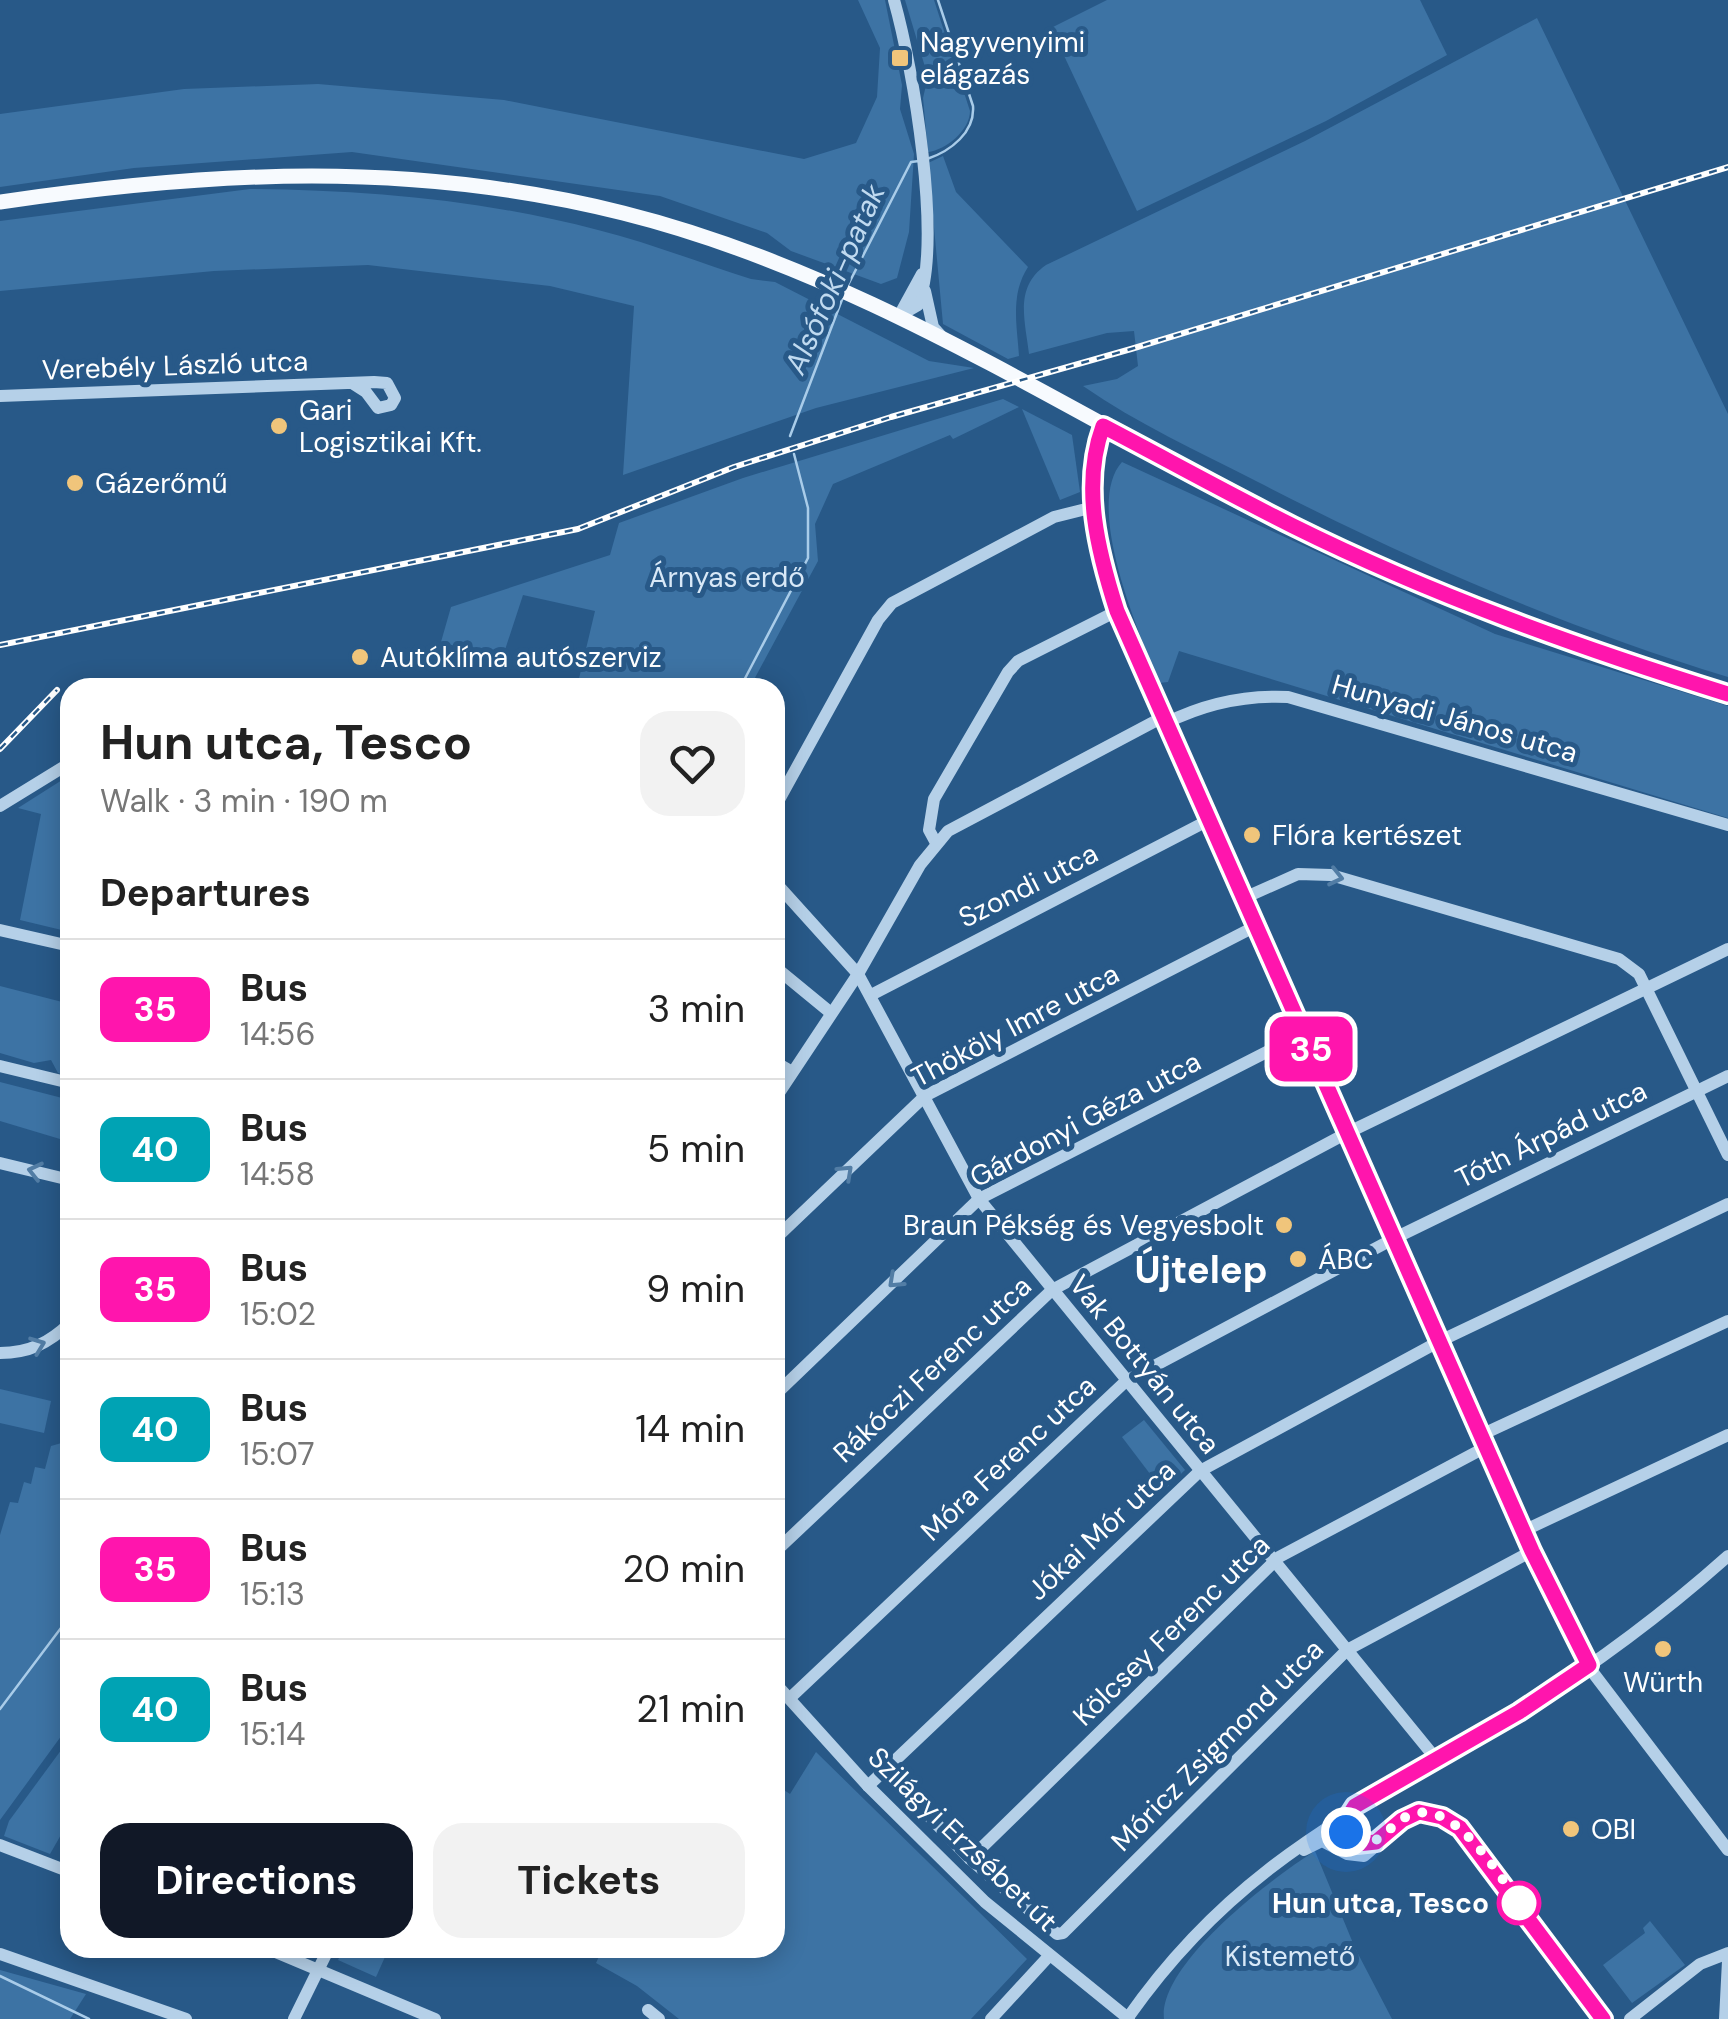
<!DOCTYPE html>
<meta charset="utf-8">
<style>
body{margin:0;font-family:"DM Sans",sans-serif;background:#f2f2f2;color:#222;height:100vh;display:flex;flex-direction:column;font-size:38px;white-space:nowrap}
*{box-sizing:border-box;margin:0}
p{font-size:32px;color:#767676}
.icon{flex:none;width:55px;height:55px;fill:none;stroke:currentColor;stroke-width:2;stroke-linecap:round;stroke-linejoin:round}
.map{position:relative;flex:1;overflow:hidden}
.details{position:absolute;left:60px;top:678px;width:725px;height:1280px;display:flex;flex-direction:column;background:#fff;border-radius:30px;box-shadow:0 5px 25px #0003}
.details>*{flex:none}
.badge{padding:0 20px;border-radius:15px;font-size:35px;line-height:65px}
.you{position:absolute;width:50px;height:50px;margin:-25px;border:8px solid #fff;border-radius:50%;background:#1a73e8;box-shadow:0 0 0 15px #1a73e833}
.map>.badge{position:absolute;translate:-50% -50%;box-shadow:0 0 0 5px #fff}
h2{padding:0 40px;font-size:38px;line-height:90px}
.round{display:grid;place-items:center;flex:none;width:105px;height:105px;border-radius:30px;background:#f2f2f2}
.overview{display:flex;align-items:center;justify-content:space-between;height:170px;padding:0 40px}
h1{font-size:48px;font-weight:700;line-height:75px}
.action{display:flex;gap:20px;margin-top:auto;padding:20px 40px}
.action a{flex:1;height:115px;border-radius:30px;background:#111827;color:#fff;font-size:40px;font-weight:700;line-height:115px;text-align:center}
.action a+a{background:#f2f2f2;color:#222}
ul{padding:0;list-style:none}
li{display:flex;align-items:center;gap:30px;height:140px;padding:0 40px;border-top:2px solid #e0e0e0}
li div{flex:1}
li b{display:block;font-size:38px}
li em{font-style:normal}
li .badge{min-width:110px;font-weight:700;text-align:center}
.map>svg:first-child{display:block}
</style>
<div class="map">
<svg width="1728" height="2019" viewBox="0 0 1728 2019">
<rect width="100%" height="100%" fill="#285988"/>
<g fill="#3d73a4">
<path d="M858,0H885L902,85L900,109L914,154L909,232L897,278L881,284L791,251L767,233L660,196L352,152L134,168L0,187V114L184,89L318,84L504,100L804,159L856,143L877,97L880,48Z"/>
<path d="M905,0H934L970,111C970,130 946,150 928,152L923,98L928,77Z"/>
<path d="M1107,0H1420L1447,55L1326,121L1137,211L1051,28Z"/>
<path d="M1537,18L1728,414V677C1564,627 1409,560 1256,481C1197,451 1138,424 1083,386L1117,379L1138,366L1134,331L1107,333L1029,354C1025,320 1014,287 1046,265L1305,141Z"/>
<path d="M943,156L956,192L1028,267C1010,295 1017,325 1019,356L1008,359L943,324L928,163Z"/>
<path d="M250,189C367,190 485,200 598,230C650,243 700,263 751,279L775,282L929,361L974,368L816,408L623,475L634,306L550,286L368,265L214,271L0,291V221Z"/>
<path d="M1003,399L1019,407L953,439L950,435L833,484L815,524L818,561L750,687H577L595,611L523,595L502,659L441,642L451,607L610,555L619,523L743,478Z"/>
<path d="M1022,409L1072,435L1080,492L1060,500Z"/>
<path d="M1122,462L1495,634L1728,706V818L1179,651L1168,682L1159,683C1140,635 1083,505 1122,462Z"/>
<path d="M70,775V932L20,920L41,814L18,808Z"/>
<path d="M0,986L70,1004V1076L58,1073L51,1060L34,1063L0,1053Z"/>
<path d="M0,1082L70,1100V1142L0,1121Z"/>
<path d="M0,1389L51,1401L44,1433L0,1423Z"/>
<path d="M1144,1420L1185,1470L1163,1491L1122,1437Z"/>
<path d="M70,1421V1724L0,1820V1535L10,1502L18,1503L24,1482L31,1484L35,1467L45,1469L51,1446L65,1442Z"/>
<path d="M70,1738V1819L50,1854L4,1836L9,1821Z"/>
<path d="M816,1752L1027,1959L971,2019H679L637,1986L596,1963L603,1948H775V1784L790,1794Z"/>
<path d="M1315,1851L1355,1948L1392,2019H1164C1158,1964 1273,1877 1315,1851Z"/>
<path d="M1650,1921L1685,1965L1632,2003L1603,1965L1645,1933L1643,1928Z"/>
<path d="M344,1948H389L376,1977L338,1960Z"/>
<path d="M0,1970L86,1994L70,2019H0Z"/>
</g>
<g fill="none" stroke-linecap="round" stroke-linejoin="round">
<g stroke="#a9cce9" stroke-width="2.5">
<path d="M927,159C951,151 975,132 973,106L938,0"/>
<path d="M848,285L911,162L919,161"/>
<path d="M790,436L843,297"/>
<path d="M740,688L808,558V508L794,454"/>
<path d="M0,1709L70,1616"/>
<path d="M0,1976L89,2019"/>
</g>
<g stroke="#b5d0e8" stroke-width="12">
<path d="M894,0C913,67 943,241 918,305L899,316"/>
<path d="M925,291L933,327L942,337"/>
<path d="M899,316L922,274"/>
<path d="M0,396L374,382L387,383L395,398L391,405L378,408L366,392L352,383"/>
<path d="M1103,426C1081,486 1098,552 1117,611L1552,1592L1594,1674L1728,1850"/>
<path d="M1166,723C1204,704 1246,695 1288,697L1728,825"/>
<path d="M0,806L70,763"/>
<path d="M775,807L878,620L892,603L1054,517L1094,507"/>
<path d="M936,843L929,830L934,799L1008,672L1018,661L1117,611"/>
<path d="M775,882L858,974L979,1199L1437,1760"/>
<path d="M1244,898L1298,874L1331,875L1619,959L1639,974L1728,1155"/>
<path d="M0,930L70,946"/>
<path d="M775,967L831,1013"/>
<path d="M871,995L1209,820"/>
<path d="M775,1062L792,1072"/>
<path d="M0,1066L70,1083"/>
<path d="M775,1099L858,974L920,865L948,831L1163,717"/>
<path d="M0,1163L70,1180"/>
<path d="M775,1239L925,1096L1256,926"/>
<path d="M0,1353C29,1353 49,1343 70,1323"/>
<path d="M775,1395L979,1199L1304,1033"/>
<path d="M1481,1435L1728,1321"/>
<path d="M1523,1531L1728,1435"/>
<path d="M775,1552L1052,1290L1347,1133L1728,949"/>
<path d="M775,1683L868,1786L985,1902L1129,2019"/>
<path d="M790,1698L1126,1381L1395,1238L1728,1076"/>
<path d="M884,1769L970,1859L1057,1934L1063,1933L1347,1650L1532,1551"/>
<path d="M868,1786L1200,1471L1440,1341L1728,1204"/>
<path d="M1336,1818L1357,1844L1379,1839"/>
<path d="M0,1845L70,1872"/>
<path d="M1304,1850L1322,1841L1347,1854L1364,1856L1413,1814C1440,1809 1460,1826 1477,1846L1603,2019"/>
<path d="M970,1859L1279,1557L1486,1447"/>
<path d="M266,1948L435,2019"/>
<path d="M498,1948L507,1952"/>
<path d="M0,1954L186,2019"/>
<path d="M648,2010L659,2019"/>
<path d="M294,2019L329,1948"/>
<path d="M991,2019L1049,1956"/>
<path d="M1127,2019C1237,1861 1359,1811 1516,1714C1590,1668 1663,1614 1728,1556"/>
<path d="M1630,2019L1700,1964L1728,1953"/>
<path d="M1725,2019L1728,1961"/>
</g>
<path stroke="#f7fafe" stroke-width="15" d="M0,202C213,171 411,160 623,213C863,273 1070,414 1290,524C1429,594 1579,648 1728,694"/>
<defs>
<g id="rail">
<path d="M0,645L578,529L734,467L891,417L1131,349L1728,167"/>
<path d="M0,749L57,690"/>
</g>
</defs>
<use href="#rail" stroke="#fff" stroke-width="6"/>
<use href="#rail" stroke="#285988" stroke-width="2.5" stroke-dasharray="8" stroke-linecap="butt"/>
</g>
<defs><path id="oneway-chevron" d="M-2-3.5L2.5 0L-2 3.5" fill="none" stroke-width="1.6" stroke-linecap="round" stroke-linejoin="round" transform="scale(2.5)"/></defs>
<g stroke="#527da5">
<use href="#oneway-chevron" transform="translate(1336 877) rotate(13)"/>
<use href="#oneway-chevron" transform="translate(35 1171) rotate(-167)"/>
<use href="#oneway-chevron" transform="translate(846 1172) rotate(-43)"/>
<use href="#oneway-chevron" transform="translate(895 1281) rotate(137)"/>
<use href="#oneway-chevron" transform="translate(38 1345) rotate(-21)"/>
</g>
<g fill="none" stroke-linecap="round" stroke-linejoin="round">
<defs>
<path id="line" d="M1603,2019L1460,1828L1442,1817L1419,1812L1402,1820L1376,1842L1357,1844L1348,1834V1817L1355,1806L1519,1712L1589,1665L1532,1551L1117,611C1098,552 1081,486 1103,426C1166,459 1229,494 1293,526C1432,595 1580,648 1728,694"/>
</defs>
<use href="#line" stroke="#fff" stroke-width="22"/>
<use href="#line" stroke="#ff15ad" stroke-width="15"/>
<path stroke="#fff" stroke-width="10" stroke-dasharray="0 18" d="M1346,1832L1365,1845C1386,1839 1397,1816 1417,1813C1461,1805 1504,1884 1527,1914L1519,1903"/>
</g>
<g fill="#f0c57b" stroke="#285988" stroke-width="4">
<rect x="890" y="48" width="20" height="20" rx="5"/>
<circle cx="279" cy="426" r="10"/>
<circle cx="75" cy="483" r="10"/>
<circle cx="360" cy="657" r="10"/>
<circle cx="1252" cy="835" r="10"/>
<circle cx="1284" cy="1225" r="10"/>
<circle cx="1298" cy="1259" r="10"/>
<circle cx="1663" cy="1649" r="10"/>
<circle cx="1571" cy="1829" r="10"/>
</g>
<circle fill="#fff" stroke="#ff15ad" stroke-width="5" cx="1519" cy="1903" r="20"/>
<g text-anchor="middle" stroke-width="10" stroke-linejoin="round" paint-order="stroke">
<g font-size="28" fill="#fff" stroke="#285988" text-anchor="start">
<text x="920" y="52">Nagyvenyimi<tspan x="920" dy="32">elágazás</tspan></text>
<text x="299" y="420">Gari<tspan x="299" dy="32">Logisztikai Kft.</tspan></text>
<text x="95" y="493">Gázerőmű</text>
<text x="380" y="667">Autóklíma autószerviz</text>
<text x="1272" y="845">Flóra kertészet</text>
<text x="1264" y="1235" text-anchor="end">Braun Pékség és Vegyesbolt</text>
<text x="1318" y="1269">ÁBC</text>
<text x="1663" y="1692" text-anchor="middle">Würth</text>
<text x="1591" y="1839">OBI</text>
</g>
<g font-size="28" fill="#fff" stroke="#285988">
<text transform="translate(175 365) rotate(-2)" y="10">Verebély László utca</text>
<text transform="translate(1455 718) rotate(16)" y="10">Hunyadi János utca</text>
<text transform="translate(1028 885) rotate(-27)" y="10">Szondi utca</text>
<text transform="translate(1015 1025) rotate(-28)" y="10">Thököly Imre utca</text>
<text transform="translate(1085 1119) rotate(-28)" y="10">Gárdonyi Géza utca</text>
<text transform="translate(1551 1134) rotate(-26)" y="10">Tóth Árpád utca</text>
<text transform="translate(1145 1364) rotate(51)" y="10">Vak Bottyán utca</text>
<text transform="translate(932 1369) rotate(-43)" y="10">Rákóczi Ferenc utca</text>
<text transform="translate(1008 1458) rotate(-43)" y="10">Móra Ferenc utca</text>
<text transform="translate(1101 1530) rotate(-43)" y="10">Jókai Mór utca</text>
<text transform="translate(1171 1630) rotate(-44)" y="10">Kölcsey Ferenc utca</text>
<text transform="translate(1217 1745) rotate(-45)" y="10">Móricz Zsigmond utca</text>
<text transform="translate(963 1839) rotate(44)" y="10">Szilágyi Erzsébet út</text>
</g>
<g font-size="28" fill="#d8e8f7" stroke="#285988">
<text x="727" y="587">Árnyas erdő</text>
<text x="1290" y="1966">Kistemető</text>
</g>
<g font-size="28" font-weight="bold" fill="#fff" stroke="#285988" text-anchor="end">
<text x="1489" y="1913">Hun utca, Tesco</text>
</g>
<g font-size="30" font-style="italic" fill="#c0daf0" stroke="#285988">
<text transform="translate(835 279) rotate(-66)" y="10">Alsófoki-patak</text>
</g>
<g font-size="38" font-weight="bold" fill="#fff" stroke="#285988">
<text x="1201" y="1283">Újtelep</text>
</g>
</g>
</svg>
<div class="you" style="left:1346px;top:1832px"></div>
<b class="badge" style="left:1311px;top:1049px;background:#ff15ad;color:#fff">35</b>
<section class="details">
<div class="overview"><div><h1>Hun utca, Tesco</h1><p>Walk · 3 min · 190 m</p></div><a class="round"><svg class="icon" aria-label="heart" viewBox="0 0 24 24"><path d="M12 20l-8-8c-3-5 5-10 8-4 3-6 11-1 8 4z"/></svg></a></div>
<h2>Departures</h2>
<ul>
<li><span class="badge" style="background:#ff15ad;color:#fff">35</span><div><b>Bus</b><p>14:56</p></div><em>3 min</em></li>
<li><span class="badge" style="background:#00a3b4;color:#fff">40</span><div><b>Bus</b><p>14:58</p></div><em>5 min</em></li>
<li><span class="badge" style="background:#ff15ad;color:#fff">35</span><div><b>Bus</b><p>15:02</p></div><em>9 min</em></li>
<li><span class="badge" style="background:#00a3b4;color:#fff">40</span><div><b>Bus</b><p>15:07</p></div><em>14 min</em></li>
<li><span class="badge" style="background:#ff15ad;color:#fff">35</span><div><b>Bus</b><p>15:13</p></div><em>20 min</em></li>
<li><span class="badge" style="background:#00a3b4;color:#fff">40</span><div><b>Bus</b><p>15:14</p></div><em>21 min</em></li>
</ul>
<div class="action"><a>Directions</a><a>Tickets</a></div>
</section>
</div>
